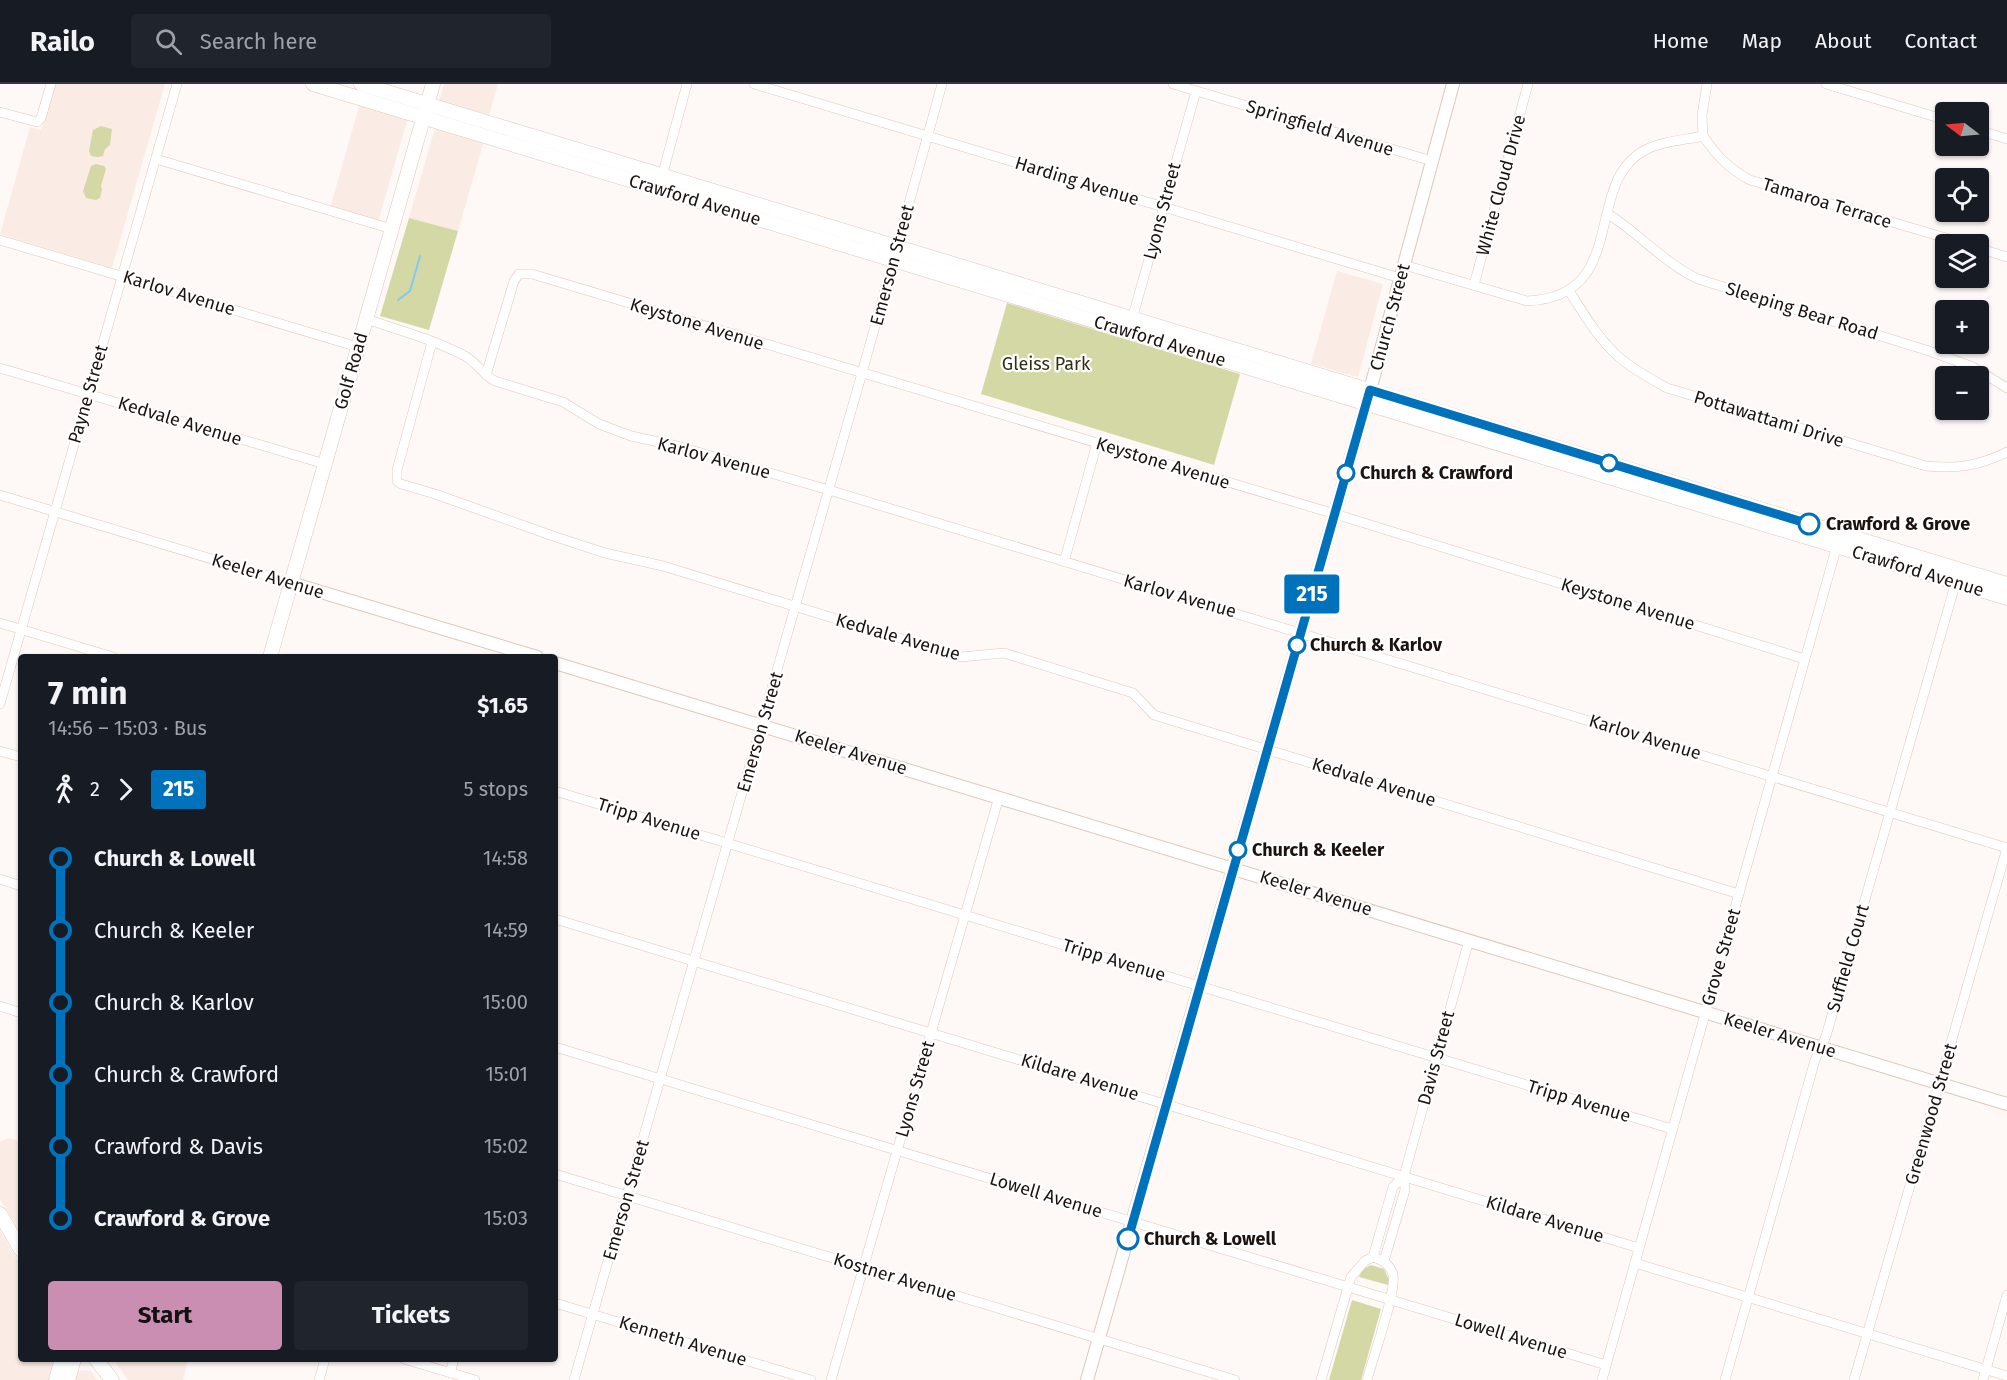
<!DOCTYPE html>
<meta charset="utf-8">
<style>
body{margin:0;font-family:"Fira Sans",sans-serif;background:#20242c;color:#f1f3f6;height:100vh;display:flex;flex-direction:column;font-size:22px;white-space:nowrap}
*{box-sizing:border-box;margin:0}
p{font-size:20px;color:#9ea1a6}
.icon{flex:none;width:33px;height:33px;fill:none;stroke:currentColor;stroke-width:2;stroke-linecap:round;stroke-linejoin:round}
.map{position:relative;flex:1;overflow:hidden}
.side{position:absolute;left:18px;top:570px;width:540px;height:708px;display:flex;flex-direction:column;background:#171b24;border-radius:6px;box-shadow:0 2px 4px #0004}
.side>*{flex:none}
.badge{padding:0 12px;border-radius:4px;font-size:21px;line-height:39px}
.needle{width:39px;rotate:286deg}
.fabs{position:absolute;left:1935px;top:18px;display:grid;gap:12px}
.fabs a{display:grid;place-items:center;width:54px;height:54px;border-radius:6px;background:#171b24;box-shadow:0 2px 4px #0004;font-size:30px}
.map>.badge{position:absolute;translate:-50% -50%;box-shadow:0 0 0 3px #fff}
.legs{display:flex;align-items:center;gap:9px;height:66px;padding:0 30px;font-size:20px}
.legs p{margin-inline-start:auto}
.headline{display:flex;align-items:center;justify-content:space-between;height:102px;padding:0 30px}
h1{font-size:33px;font-weight:700;line-height:45px}
.action{display:flex;gap:12px;margin-top:auto;padding:12px 30px}
.action a{flex:1;height:69px;border-radius:6px;background:#cb8eb3;color:#111;font-size:24px;font-weight:700;line-height:69px;text-align:center}
.action a+a{background:#20242c;color:#f1f3f6}
ul{padding:0 30px;list-style:none}
li{display:flex;align-items:center;gap:21px;height:72px;font-size:22px}
li i{display:grid;place-items:center;width:9px;height:100%;margin:0 8px;background:currentColor}
li i::after{content:'';width:15px;height:15px;margin:-8px;border:4px solid;border-radius:50%;background:#171b24}
li p{margin-inline-start:auto}
li:first-child i{background:linear-gradient(#0000 50%,currentColor 0)}
li:last-child i{background:linear-gradient(currentColor 50%,#0000 0)}
header{display:flex;align-items:center;gap:36px;box-sizing:border-box;height:84px;padding:0 30px;background:#171b24;border-bottom:2px solid #363941}
header strong{font-size:28px}
nav{display:flex;gap:33px;margin-inline-start:auto;font-size:21px}
.search{width:420px;height:54px;background:#20242c;display:flex;align-items:center;gap:15px;box-sizing:border-box;padding:0 21px;border-radius:6px;color:#9ea1a6;font-size:22px}
.map>svg:first-child{display:block}
</style>
<header>
<strong>Railo</strong>
<div class="search"><svg class="icon" aria-label="search" viewBox="0 0 24 24"><circle cx="10" cy="10" r="6"/><path d="M15 15l6 6"/></svg>Search here</div>
<nav><a>Home</a><a>Map</a><a>About</a><a>Contact</a></nav>
</header>
<div class="map">
<svg width="2007" height="1296" viewBox="0 0 2007 1296">
<rect width="100%" height="100%" fill="#fef9f6"/>
<g fill="#faece5">
<path d="M55,0H165L112,184L0,150L30,43L41,46Z"/>
<path d="M444,0H498L489,31L439,17Z"/>
<path d="M360,19L403,31L407,37L377,142L329,128Z"/>
<path d="M435,44L484,57L458,147L409,134Z"/>
<path d="M1337,187L1383,200L1358,293L1311,280Z"/>
<path d="M8,1054L21,1058V1149L0,1115V1058Z"/>
<path d="M0,1147L21,1182V1275H56L50,1296H0Z"/>
<path d="M113,1275H184L188,1276L183,1296H128Z"/>
<path d="M85,1286L91,1287L97,1296H74L78,1287Z"/>
</g>
<g fill="#d4d8a5">
<path d="M101,42L112,45L110,61L105,65L103,72L98,73L91,72L89,67L93,46Z"/>
<path d="M96,80L104,82L106,85L101,102L102,105L100,114L96,116L86,114L83,107L91,82Z"/>
<path d="M409,134L458,147L429,246L380,232Z"/>
<path d="M1007,219L1240,290L1214,381L981,310Z"/>
<path d="M1371,1181L1384,1185L1389,1196L1388,1201L1359,1193L1362,1186Z"/>
<path d="M1352,1216L1381,1225L1361,1296H1329Z"/>
</g>
<g fill="none" stroke-linecap="round" stroke-linejoin="round">
<path stroke="#80caf1" stroke-width="2" d="M398,216L410,207L420,172"/>
<defs>
<g id="minor">
<path d="M754,0L1400,194"/>
<path d="M1173,0L1432,77"/>
<path d="M1826,0L1946,36"/>
<path d="M0,28L37,38L41,34L51,0"/>
<path d="M1978,46L2007,55"/>
<path d="M1703,52C1716,71 1729,85 1750,96L1966,160"/>
<path d="M1703,52L1702,31L1707,0"/>
<path d="M156,75L392,145"/>
<path d="M661,96L687,0"/>
<path d="M1608,130C1640,150 1664,179 1698,195L1929,267L1973,283L2007,304"/>
<path d="M0,156L358,263"/>
<path d="M1978,164L2007,173"/>
<path d="M1404,181L1527,217C1631,213 1582,99 1645,66C1662,57 1685,56 1703,52"/>
<path d="M1474,201L1528,0"/>
<path d="M1569,207C1584,230 1599,256 1620,274C1634,286 1651,295 1667,304L1926,382C1958,385 1978,382 2007,368"/>
<path d="M366,235C399,246 432,255 463,271C476,277 482,290 495,297L563,318L599,340L631,352L677,362L829,406L2007,764"/>
<path d="M1131,239L1196,7"/>
<path d="M432,258L397,386V397L401,400L435,410L553,452L605,469L663,482L961,573L1004,569L1133,609L1154,631L1739,810"/>
<path d="M0,284L325,380"/>
<path d="M486,291L514,197L519,190H532L1335,430L1805,575"/>
<path d="M0,411L291,499"/>
<path d="M1064,478L1097,359"/>
<path d="M0,539L113,573"/>
<path d="M0,620L177,0"/>
<path d="M0,667L21,673"/>
<path d="M555,707L1672,1045"/>
<path d="M0,795L21,802"/>
<path d="M555,835L1639,1164"/>
<path d="M0,922L21,929"/>
<path d="M555,963L1606,1281"/>
<path d="M555,1090L1235,1296"/>
<path d="M1373,1173L1393,1103L1404,1092"/>
<path d="M1384,1177L1405,1106L1404,1092L1469,856"/>
<path d="M1635,1179L2007,1292"/>
<path d="M555,1219L811,1296"/>
<path d="M404,1275L475,1296"/>
<path d="M450,1289L454,1275"/>
<path d="M319,1296L325,1275"/>
<path d="M574,1296L862,289L942,0"/>
<path d="M831,1296L999,713"/>
<path d="M1321,1296L1351,1193L1365,1177L1373,1173C1382,1176 1390,1180 1393,1191C1397,1207 1372,1276 1367,1296"/>
<path d="M1602,1296L1838,458"/>
<path d="M1725,1296L1815,976L1826,952L1957,494"/>
<path d="M1854,1296L2007,764"/>
<path d="M1983,1296L2007,1211"/>
</g>
<g id="tertiary">
<path d="M291,499L537,573"/>
<path d="M555,579L2007,1020"/>
<path d="M1087,1296L1370,306L1453,0"/>
</g>
<g id="secondary">
<path d="M313,0L2007,514"/>
<path d="M361,0L2007,500"/>
<path d="M270,573L433,0"/>
<path d="M0,1130L21,1166"/>
<path d="M96,1275L112,1296"/>
<path d="M56,1296L62,1275"/>
<path d="M68,1296L74,1275"/>
</g>
</defs>
<use href="#minor" stroke="#e0c6b9" stroke-width="10"/>
<use href="#tertiary" stroke="#e0c6b9" stroke-width="14"/>
<use href="#secondary" stroke="#e0c6b9" stroke-width="15"/>
<use href="#minor" stroke="#fff" stroke-width="9"/>
<use href="#tertiary" stroke="#fff" stroke-width="12"/>
<use href="#secondary" stroke="#fff" stroke-width="14"/>
</g>
<g fill="none" stroke-linecap="round" stroke-linejoin="round">
<defs>
<path id="line-1" d="M1128,1155L1370,306L1809,440"/>
</defs>
<use href="#line-1" stroke="#fff" stroke-width="14"/>
<use href="#line-1" stroke="#0072bc" stroke-width="9"/>
</g>
<g fill="#fff" stroke="#0072bc" stroke-width="3">
<circle cx="1609" cy="379" r="8"/>
<circle cx="1346" cy="389" r="8"/>
<circle cx="1809" cy="440" r="10"/>
<circle cx="1297" cy="561" r="8"/>
<circle cx="1238" cy="766" r="8"/>
<circle cx="1128" cy="1155" r="10"/>
</g>
<g text-anchor="middle" stroke-width="4.5" stroke-linejoin="round" paint-order="stroke">
<g font-size="18" fill="#1c130f" stroke="#fff">
<text transform="translate(1320 44) rotate(17)" y="6">Springfield Avenue</text>
<text transform="translate(1077 97) rotate(17)" y="6">Harding Avenue</text>
<text transform="translate(1501 101) rotate(-75)" y="6">White Cloud Drive</text>
<text transform="translate(695 116) rotate(17)" y="6">Crawford Avenue</text>
<text transform="translate(1827 119) rotate(17)" y="6">Tamaroa Terrace</text>
<text transform="translate(1162 127) rotate(-75)" y="6">Lyons Street</text>
<text transform="translate(892 181) rotate(-75)" y="6">Emerson Street</text>
<text transform="translate(179 209) rotate(17)" y="6">Karlov Avenue</text>
<text transform="translate(1802 227) rotate(17)" y="6">Sleeping Bear Road</text>
<text transform="translate(1390 233) rotate(-75)" y="6">Church Street</text>
<text transform="translate(697 240) rotate(17)" y="6">Keystone Avenue</text>
<text transform="translate(1160 257) rotate(17)" y="6">Crawford Avenue</text>
<text transform="translate(351 287) rotate(-74)" y="6">Golf Road</text>
<text transform="translate(88 310) rotate(-74)" y="6">Payne Street</text>
<text transform="translate(1769 335) rotate(17)" y="6">Pottawattami Drive</text>
<text transform="translate(180 337) rotate(17)" y="6">Kedvale Avenue</text>
<text transform="translate(714 374) rotate(15)" y="6">Karlov Avenue</text>
<text transform="translate(1163 379) rotate(17)" y="6">Keystone Avenue</text>
<text transform="translate(1918 487) rotate(17)" y="6">Crawford Avenue</text>
<text transform="translate(268 492) rotate(17)" y="6">Keeler Avenue</text>
<text transform="translate(1180 512) rotate(16)" y="6">Karlov Avenue</text>
<text transform="translate(1628 520) rotate(17)" y="6">Keystone Avenue</text>
<text transform="translate(898 553) rotate(16)" y="6">Kedvale Avenue</text>
<text transform="translate(760 648) rotate(-74)" y="6">Emerson Street</text>
<text transform="translate(1645 653) rotate(17)" y="6">Karlov Avenue</text>
<text transform="translate(851 668) rotate(17)" y="6">Keeler Avenue</text>
<text transform="translate(1374 698) rotate(17)" y="6">Kedvale Avenue</text>
<text transform="translate(649 735) rotate(17)" y="6">Tripp Avenue</text>
<text transform="translate(1316 809) rotate(17)" y="6">Keeler Avenue</text>
<text transform="translate(1721 873) rotate(-74)" y="6">Grove Street</text>
<text transform="translate(1848 874) rotate(-74)" y="6">Suffield Court</text>
<text transform="translate(1114 876) rotate(17)" y="6">Tripp Avenue</text>
<text transform="translate(1780 951) rotate(17)" y="6">Keeler Avenue</text>
<text transform="translate(1436 974) rotate(-75)" y="6">Davis Street</text>
<text transform="translate(1080 993) rotate(17)" y="6">Kildare Avenue</text>
<text transform="translate(915 1005) rotate(-74)" y="6">Lyons Street</text>
<text transform="translate(1579 1017) rotate(17)" y="6">Tripp Avenue</text>
<text transform="translate(1931 1030) rotate(-74)" y="6">Greenwood Street</text>
<text transform="translate(1046 1111) rotate(17)" y="6">Lowell Avenue</text>
<text transform="translate(626 1116) rotate(-74)" y="6">Emerson Street</text>
<text transform="translate(1545 1135) rotate(17)" y="6">Kildare Avenue</text>
<text transform="translate(895 1193) rotate(17)" y="6">Kostner Avenue</text>
<text transform="translate(1511 1252) rotate(17)" y="6">Lowell Avenue</text>
<text transform="translate(683 1257) rotate(17)" y="6">Kenneth Avenue</text>
</g>
<g font-size="18" fill="#2f3011" stroke="#fff">
<text x="1046" y="286">Gleiss Park</text>
</g>
<g font-size="18" font-weight="bold" fill="#1c130f" stroke="#fff" text-anchor="start">
<text x="1360" y="395">Church &amp; Crawford</text>
<text x="1826" y="446">Crawford &amp; Grove</text>
<text x="1310" y="567">Church &amp; Karlov</text>
<text x="1252" y="772">Church &amp; Keeler</text>
<text x="1144" y="1161">Church &amp; Lowell</text>
</g>
</g>
</svg>
<div class="fabs">
<a><svg class="needle" viewBox="-14 -14 28 28"><path d="M0-13l5 13h-10z" fill="#e53935"/><path d="M0 13l5-13h-10z" fill="#9ea1a6"/></svg></a>
<a><svg class="icon" aria-label="locate" viewBox="0 0 24 24"><circle cx="12" cy="12" r="6"/><path d="M12 2v4M12 18v4M2 12h4M18 12h4"/></svg></a>
<a><svg class="icon" aria-label="layers" viewBox="0 0 24 24"><path d="M12 4l9 5-9 5-9-5zM3 14l9 5 9-5"/></svg></a>
<a>+</a>
<a>−</a>
</div>
<b class="badge" style="left:1312px;top:510px;background:#0072bc;color:#fff">215</b>
<section class="side">
<div class="headline"><div><h1>7 min</h1><p>14:56 – 15:03 · Bus</p></div><b>$1.65</b></div>
<div class="legs"><svg class="icon" aria-label="walk" viewBox="0 0 24 24"><circle cx="13" cy="4" r="2"/><path d="M13 8l-2 6 4 7M11 14l-3 7M7 12l3-4h3l4 4"/></svg>2<svg class="icon" aria-label="forward" viewBox="0 0 24 24"><path d="M9 5l7 7-7 7"/></svg><b class="badge" style="background:#0072bc;color:#fff">215</b><p>5 stops</p></div>
<ul>
<li><i style="color:#0072bc"></i><b>Church &amp; Lowell</b><p>14:58</p></li>
<li><i style="color:#0072bc"></i><span>Church &amp; Keeler</span><p>14:59</p></li>
<li><i style="color:#0072bc"></i><span>Church &amp; Karlov</span><p>15:00</p></li>
<li><i style="color:#0072bc"></i><span>Church &amp; Crawford</span><p>15:01</p></li>
<li><i style="color:#0072bc"></i><span>Crawford &amp; Davis</span><p>15:02</p></li>
<li><i style="color:#0072bc"></i><b>Crawford &amp; Grove</b><p>15:03</p></li>
</ul>
<div class="action"><a>Start</a><a>Tickets</a></div>
</section>
</div>
